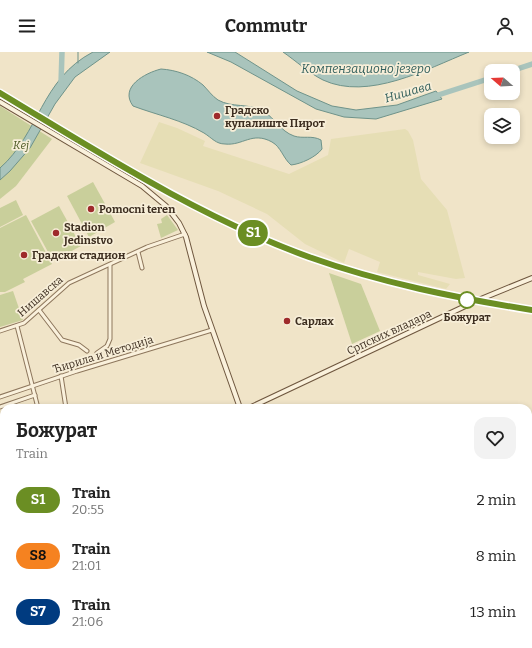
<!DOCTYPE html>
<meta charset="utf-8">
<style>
body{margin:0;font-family:Bitter,serif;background:#f2f2f2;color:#222;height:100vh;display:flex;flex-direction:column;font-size:15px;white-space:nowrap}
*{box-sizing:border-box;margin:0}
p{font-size:13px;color:#767676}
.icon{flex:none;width:22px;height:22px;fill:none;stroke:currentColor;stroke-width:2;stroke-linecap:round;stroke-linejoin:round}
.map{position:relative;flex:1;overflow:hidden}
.drawer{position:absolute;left:0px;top:352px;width:532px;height:244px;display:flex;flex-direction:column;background:#fff;border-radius:12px 12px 0 0;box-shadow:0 2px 6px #0003}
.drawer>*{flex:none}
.badge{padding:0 8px;border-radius:13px;font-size:14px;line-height:26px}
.needle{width:26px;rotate:289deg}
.fabs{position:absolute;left:484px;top:12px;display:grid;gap:8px}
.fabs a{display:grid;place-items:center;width:36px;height:36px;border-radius:8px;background:#fff;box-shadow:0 2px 6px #0003;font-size:20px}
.map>.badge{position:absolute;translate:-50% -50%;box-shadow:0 0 0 2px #fff}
.round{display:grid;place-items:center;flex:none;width:42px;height:42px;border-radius:12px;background:#f2f2f2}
.head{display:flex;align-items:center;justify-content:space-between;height:68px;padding:0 16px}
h1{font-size:19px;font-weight:700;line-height:30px}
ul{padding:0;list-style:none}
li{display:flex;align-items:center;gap:12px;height:56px;padding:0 16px}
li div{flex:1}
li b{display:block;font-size:15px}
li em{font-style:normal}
li .badge{min-width:44px;font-weight:700;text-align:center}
header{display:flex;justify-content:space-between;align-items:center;height:52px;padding:0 16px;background:#fff;font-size:18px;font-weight:700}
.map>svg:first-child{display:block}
</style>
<header><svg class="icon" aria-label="menu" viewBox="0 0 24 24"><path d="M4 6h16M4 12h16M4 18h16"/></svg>Commutr<svg class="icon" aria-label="person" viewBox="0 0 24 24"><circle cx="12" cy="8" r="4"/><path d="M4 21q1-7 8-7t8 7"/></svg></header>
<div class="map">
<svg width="532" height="596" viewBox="0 0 532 596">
<rect width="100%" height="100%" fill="#f0e4c8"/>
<path fill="#e6deb5" d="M159,70L177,76L205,89L203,94L289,122L328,103L331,87L405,77L408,79L413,88L421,127L447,158L465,226L456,227L418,220V223L450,232L446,237L377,220L380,210L349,197L344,211L305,192L267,162L218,139L140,111Z"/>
<g fill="#c9cf9b">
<path d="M0,54L52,87L16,134L0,147Z"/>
<path d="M93,130L115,170L89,185L67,144Z"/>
<path d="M16,148L23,163L0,175V156Z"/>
<path d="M59,154L81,194L53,209L31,169Z"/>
<path d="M26,163L52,212L23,227L25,230L5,240H0V176Z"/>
<path d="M167,163L178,178L161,186L157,172L162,171L161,167Z"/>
<path d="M329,221L361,232L380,279L352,292Z"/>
<path d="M13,239L23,268L0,275V243Z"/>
</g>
<g fill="#a9c4bc" stroke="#6f938a">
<path d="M93,0H110L75,25L55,52L30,96L10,119L0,128V116C39,82 41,27 93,0Z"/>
<path d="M207,0H235L297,39L332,54L356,58L397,53L436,39L442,47L376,67L344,65L316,57L231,10Z"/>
<path d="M283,0H469C427,17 368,49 323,28C309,21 296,9 283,0Z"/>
<path d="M161,17C176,18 191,23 203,33C208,38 212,44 218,48C232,56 249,51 263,59C275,66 280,79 294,84C303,87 312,83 321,88L322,97C316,105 301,112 291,113C283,106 281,95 272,90C252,79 243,94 225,92C216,92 212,86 204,81C182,68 157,63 133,54C119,35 145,21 161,17Z"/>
</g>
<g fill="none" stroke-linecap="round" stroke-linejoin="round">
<path stroke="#6f938a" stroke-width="1" d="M78,0V11"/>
<g stroke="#a9c4bc" stroke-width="5.5">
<path d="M511,19L532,12"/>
<path d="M61,32L62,0"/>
<path d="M432,45L491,26"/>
</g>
<defs>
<g id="street">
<path d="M138,200L142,216"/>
<path d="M39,258L62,288L79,293L87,299"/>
<path d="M17,274L38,356"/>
<path d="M0,279L24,271L69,231L147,195L185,182"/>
<path d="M97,301L107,294L110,287V213"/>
<path d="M61,324L66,356"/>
<path d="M0,345L77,319L212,278"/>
<path d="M0,355L35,343"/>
<path d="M107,356L108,355"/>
<path d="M0,384L4,383"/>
<path d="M0,455L4,453"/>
<path d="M0,462L4,464"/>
<path d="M528,505L532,503"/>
<path d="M0,515L4,514"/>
<path d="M0,541L4,542"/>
<path d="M528,577L532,579"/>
<path d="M0,582L4,584"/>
<path d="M20,592L27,596"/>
<path d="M159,592L162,594L187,592"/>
<path d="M508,592L510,596"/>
<path d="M517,592L518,596"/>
<path d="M526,592L528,596"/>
<path d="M122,596L124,592"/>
<path d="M366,596L377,592"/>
<path d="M450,596L453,592"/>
<path d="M474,596L478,592"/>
</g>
<g id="secondary">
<path d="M0,50L142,134L166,154L179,171L186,185L204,254L240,356"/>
<path d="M249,356L476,249L532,226"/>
<path d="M0,415L4,413"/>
<path d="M113,596L116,592"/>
<path d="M118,596L121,592"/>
</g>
</defs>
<use href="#street" stroke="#8d765c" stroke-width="5"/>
<use href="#secondary" stroke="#6f573f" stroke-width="6"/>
<use href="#street" stroke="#faf1dc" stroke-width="3"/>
<use href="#secondary" stroke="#faf1dc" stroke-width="4"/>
<path stroke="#3d2e20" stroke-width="1" stroke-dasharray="7 7" stroke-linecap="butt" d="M0,41C100,101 199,165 309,205C382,231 456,246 532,258"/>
</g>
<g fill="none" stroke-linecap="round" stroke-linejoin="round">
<defs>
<path id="line" d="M0,41C100,101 199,165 309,205C382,231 456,246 532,258"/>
</defs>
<use href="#line" stroke="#fff" stroke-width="9"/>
<use href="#line" stroke="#6b8e23" stroke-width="6"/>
</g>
<g fill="#9e2a2b" stroke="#f7eed8" stroke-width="1.5">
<circle cx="217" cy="64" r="4"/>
<circle cx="91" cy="157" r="4"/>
<circle cx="56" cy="181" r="4"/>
<circle cx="24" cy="203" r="4"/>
<circle cx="287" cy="269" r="4"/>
</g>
<circle fill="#fff" stroke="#6b8e23" stroke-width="2" cx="467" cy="248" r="8"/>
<g text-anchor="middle" stroke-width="3.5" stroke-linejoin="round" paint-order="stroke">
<g font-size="11" font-weight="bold" fill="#3d2e20" stroke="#f7eed8" text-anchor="start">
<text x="225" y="62">Градско<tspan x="225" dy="13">купалиште Пирот</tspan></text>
<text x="99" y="161">Pomocni teren</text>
<text x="64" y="179">Stadion<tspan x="64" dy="13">Jedinstvo</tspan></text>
<text x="32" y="207">Градски стадион</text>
<text x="295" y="273">Сарлах</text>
</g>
<g font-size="11" font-style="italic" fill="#4d5a26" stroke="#f7eed8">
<text x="21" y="97">Кеј</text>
</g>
<g font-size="11" fill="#3d2e20" stroke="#f7eed8">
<text transform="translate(40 244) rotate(-41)" y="4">Нишавска</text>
<text transform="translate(389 280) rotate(-25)" y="4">Српских владара</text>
<text transform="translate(103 302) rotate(-17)" y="4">Ћирила и Методија</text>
</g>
<g font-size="11" font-weight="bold" fill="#3d2e20" stroke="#f7eed8">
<text x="467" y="269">Божурат</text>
</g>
<g font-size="12" font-style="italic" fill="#2f5d5a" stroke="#f7eed8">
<text x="366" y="21">Компензационо језеро</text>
<text transform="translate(408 40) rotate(-16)" y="4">Нишава</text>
</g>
</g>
</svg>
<div class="fabs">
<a><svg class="needle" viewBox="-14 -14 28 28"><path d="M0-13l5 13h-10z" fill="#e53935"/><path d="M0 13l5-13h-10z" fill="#767676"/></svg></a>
<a><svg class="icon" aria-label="layers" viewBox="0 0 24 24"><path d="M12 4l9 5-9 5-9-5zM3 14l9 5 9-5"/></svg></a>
</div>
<b class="badge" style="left:253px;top:181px;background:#6b8e23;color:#fff">S1</b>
<section class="drawer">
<div class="head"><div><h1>Божурат</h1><p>Train</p></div><a class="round"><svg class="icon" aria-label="heart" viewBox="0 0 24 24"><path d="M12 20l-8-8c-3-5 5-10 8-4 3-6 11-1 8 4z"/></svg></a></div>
<ul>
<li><span class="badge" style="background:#6b8e23;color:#fff">S1</span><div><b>Train</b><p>20:55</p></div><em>2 min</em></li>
<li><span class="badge" style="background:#f58220;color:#111">S8</span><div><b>Train</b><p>21:01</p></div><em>8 min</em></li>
<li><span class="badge" style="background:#003b80;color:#fff">S7</span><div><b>Train</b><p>21:06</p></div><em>13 min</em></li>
</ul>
</section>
</div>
